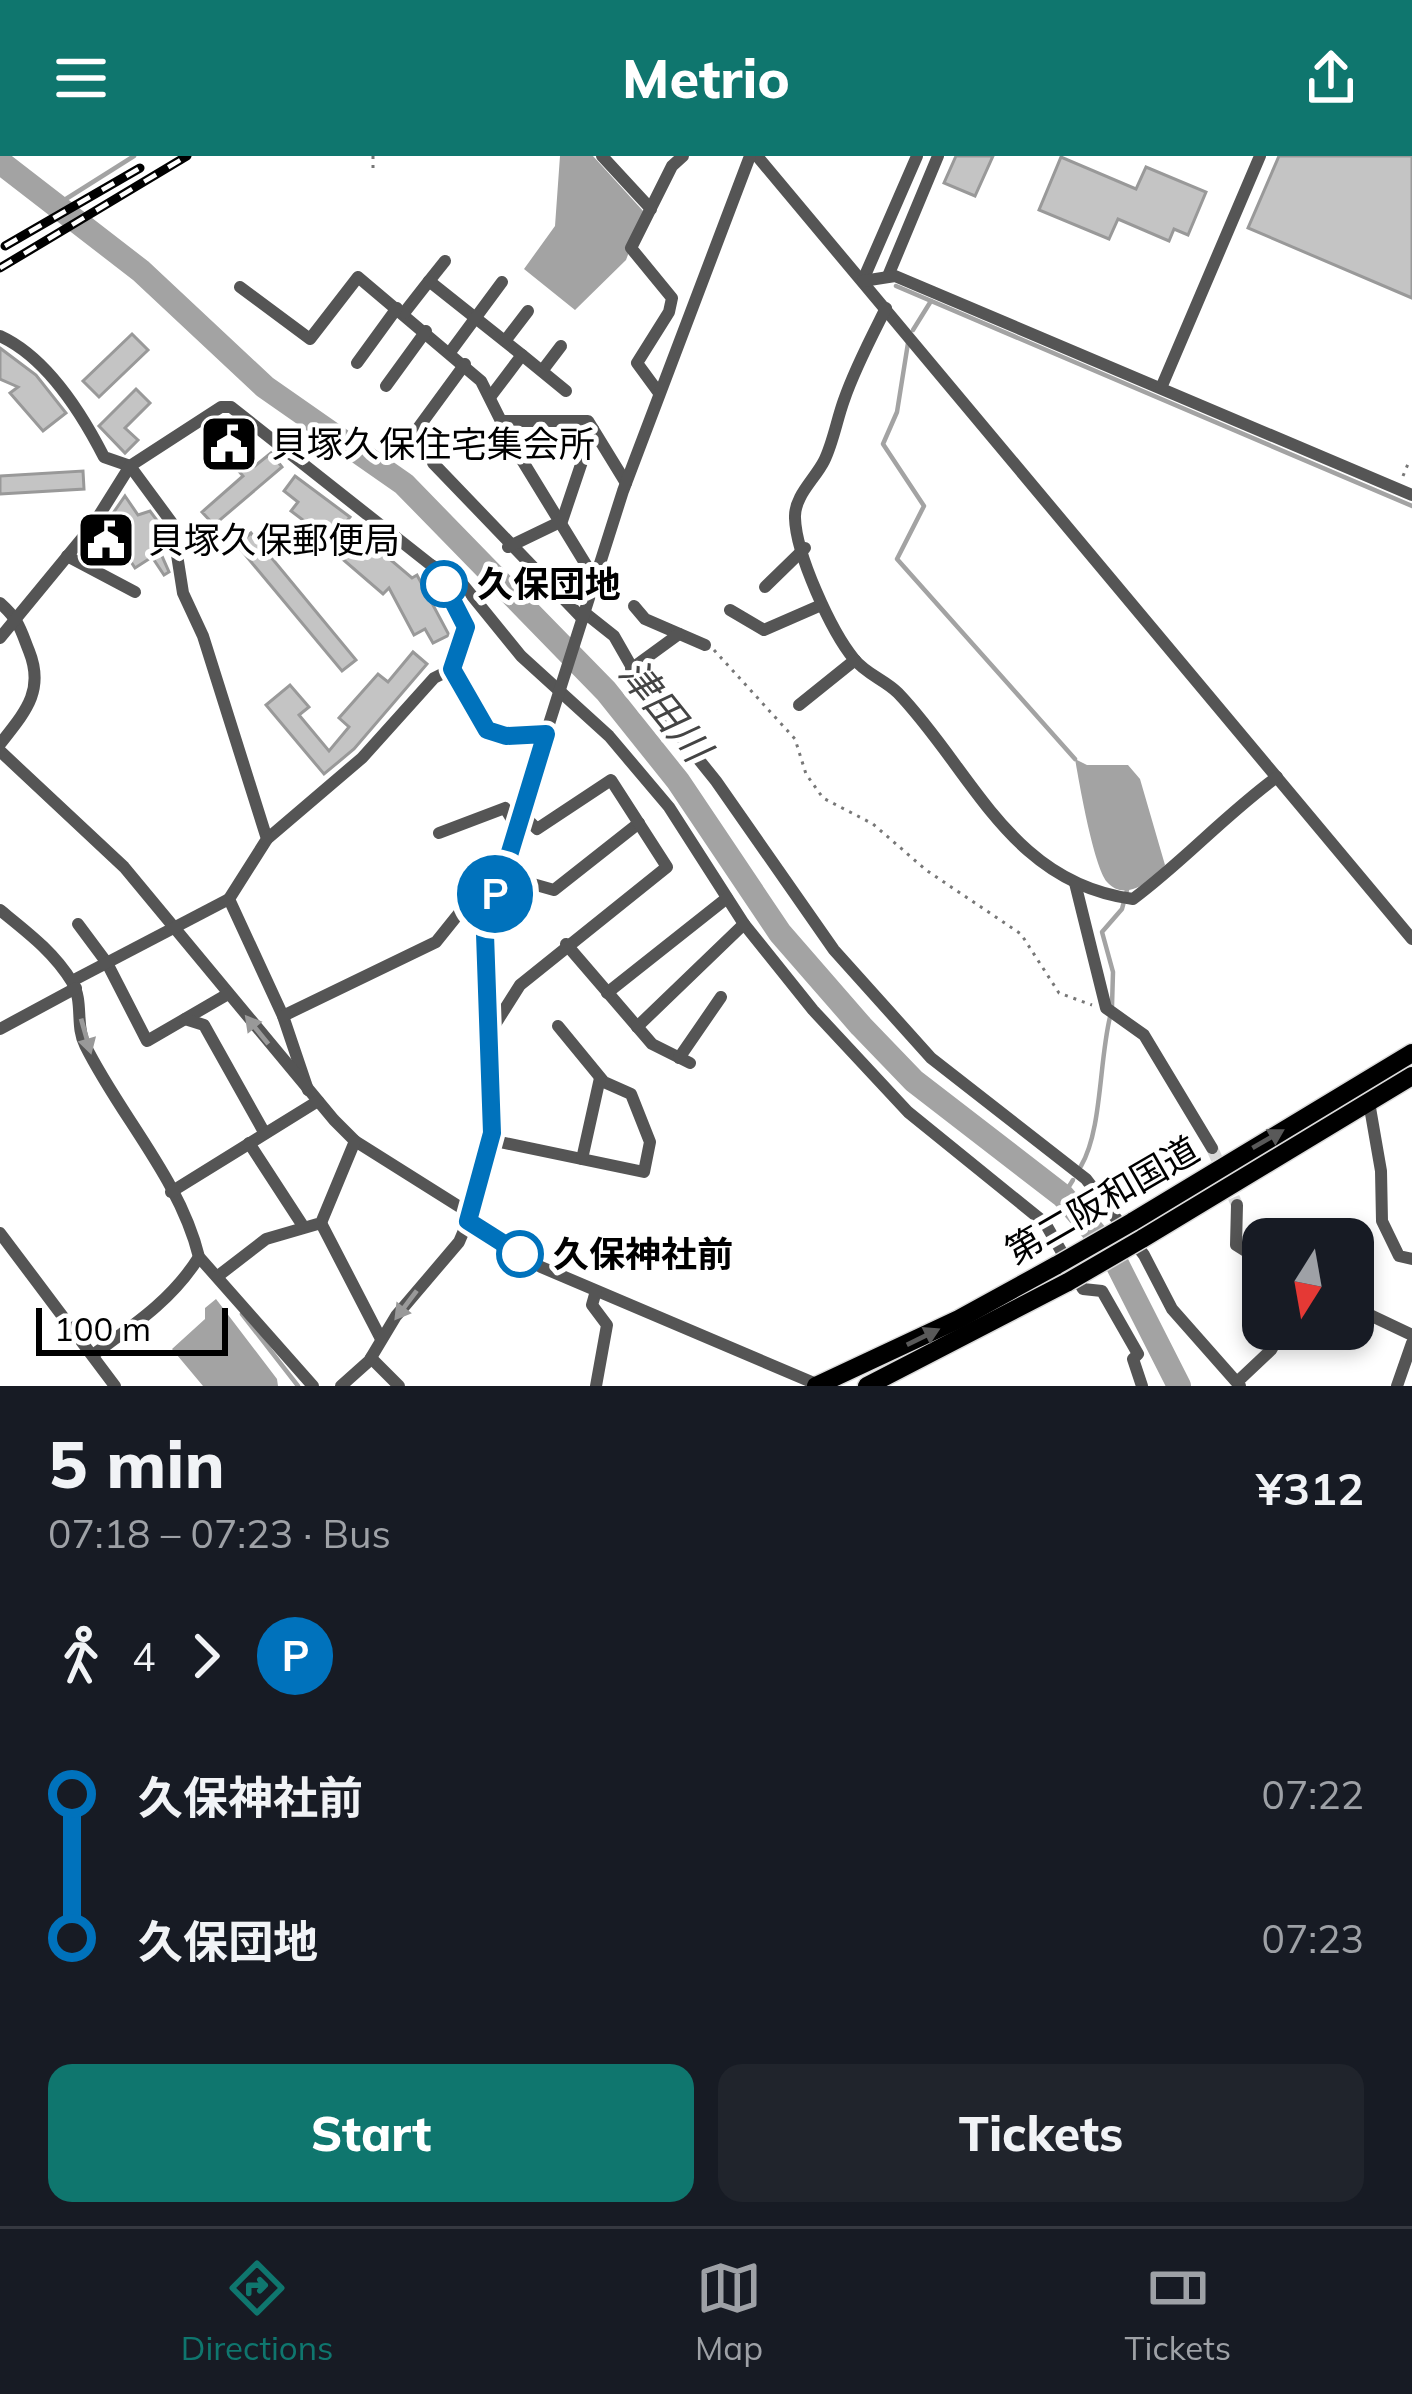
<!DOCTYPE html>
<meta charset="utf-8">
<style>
body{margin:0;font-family:Mulish,"Noto Sans JP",sans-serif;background:#20242c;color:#f1f3f6;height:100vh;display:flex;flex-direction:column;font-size:45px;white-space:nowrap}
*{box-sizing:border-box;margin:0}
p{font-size:39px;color:#9ea1a6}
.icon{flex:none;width:66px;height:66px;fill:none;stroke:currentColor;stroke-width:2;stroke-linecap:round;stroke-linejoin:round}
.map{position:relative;height:1230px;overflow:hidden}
.sheet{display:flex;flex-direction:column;background:#171b24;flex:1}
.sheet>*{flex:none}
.badge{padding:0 24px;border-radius:39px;font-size:42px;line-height:78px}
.needle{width:78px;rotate:191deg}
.fabs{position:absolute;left:1242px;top:1062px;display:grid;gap:24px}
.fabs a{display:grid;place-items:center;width:132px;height:132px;border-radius:24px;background:#171b24;box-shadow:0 6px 18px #0003;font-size:60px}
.scale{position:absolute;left:36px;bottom:30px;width:192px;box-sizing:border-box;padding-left:12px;border:6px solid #000;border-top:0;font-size:33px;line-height:42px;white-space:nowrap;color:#000;-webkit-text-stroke:9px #fff;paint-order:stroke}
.map>.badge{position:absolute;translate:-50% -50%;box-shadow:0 0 0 6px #fff}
.legs{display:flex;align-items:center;gap:18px;height:132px;padding:0 48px;font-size:39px}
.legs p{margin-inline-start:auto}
.headline{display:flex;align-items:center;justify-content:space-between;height:204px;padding:0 48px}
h1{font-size:66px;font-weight:800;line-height:90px}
.action{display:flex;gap:24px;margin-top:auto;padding:24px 48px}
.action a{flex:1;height:138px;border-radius:24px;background:#0f766e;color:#fff;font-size:48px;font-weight:800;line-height:138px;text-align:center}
.action a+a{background:#20242c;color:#f1f3f6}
ul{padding:0 48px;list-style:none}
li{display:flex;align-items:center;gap:42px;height:144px;font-size:45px}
li i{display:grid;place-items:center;width:18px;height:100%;margin:0 15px;background:currentColor}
li i::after{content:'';width:30px;height:30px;margin:-15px;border:9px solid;border-radius:50%;background:#171b24}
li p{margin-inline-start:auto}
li:first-child i{background:linear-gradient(#0000 50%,currentColor 0)}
li:last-child i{background:linear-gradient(currentColor 50%,#0000 0)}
header{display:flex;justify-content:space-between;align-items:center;height:156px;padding:0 48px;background:#0f766e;color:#fff;font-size:54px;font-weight:800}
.tabs{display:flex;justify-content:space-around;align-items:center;height:168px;border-top:3px solid #363941;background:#171b24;font-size:33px;color:#9ea1a6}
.tabs a{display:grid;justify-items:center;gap:6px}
.tabs .selected{color:#0f766e}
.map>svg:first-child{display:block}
</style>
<header><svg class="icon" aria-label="menu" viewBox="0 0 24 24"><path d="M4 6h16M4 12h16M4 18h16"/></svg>Metrio<svg class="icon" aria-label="share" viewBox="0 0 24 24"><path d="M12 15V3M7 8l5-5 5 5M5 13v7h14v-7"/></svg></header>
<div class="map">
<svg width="1412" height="1230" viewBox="0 0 1412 1230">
<rect width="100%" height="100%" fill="#fff"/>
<g fill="#a3a3a3">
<path d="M560,0H593L644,56L626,104L575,154L524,113L555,70Z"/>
<path d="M1075,603L1087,609H1128L1140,623L1165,709C1153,724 1125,747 1107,726C1093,708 1079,625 1075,603Z"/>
<path d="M216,1143L277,1223L278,1230H203L172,1193L205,1163V1152Z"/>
</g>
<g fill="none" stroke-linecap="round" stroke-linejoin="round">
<g stroke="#a3a3a3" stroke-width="4.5">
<path d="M58,48L134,0"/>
<path d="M896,130L1412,350"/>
<path d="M913,174L931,145"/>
<path d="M908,187L897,256L883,288L924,350L897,403L1075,603"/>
<path d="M1112,850L1113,816L1102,776L1122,753L1127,734"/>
<path d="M1081,1010C1102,974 1099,906 1110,861"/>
<path d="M1063,1040L1073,1024"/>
<path d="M242,1158L298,1230"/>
</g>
<path stroke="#a3a3a3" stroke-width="24" d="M0,6L141,115L265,231L404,328L606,535L678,625L780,777L861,870L914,925L1063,1040L1111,1096L1179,1230"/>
</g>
<g fill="#c4c4c4" stroke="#999" stroke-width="3">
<path d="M956,0H993L975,40L944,27Z"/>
<path d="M1279,0H1412V142L1248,72Z"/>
<path d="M1061,1L1136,33L1146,11L1206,36L1188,79L1174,73L1169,85L1118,63L1109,83L1039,54Z"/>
<path d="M132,178L148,194L99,241L83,225Z"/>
<path d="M0,192L36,219L66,257L43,275L10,237L18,231L0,223Z"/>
<path d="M136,233L150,247L125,272L138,284L125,297L99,270Z"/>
<path d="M227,269L247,285L239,292L255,310L271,297L282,311L214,369L202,356L243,320L211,283Z"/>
<path d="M83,315L84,333L0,338V320Z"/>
<path d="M295,320L350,361L346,366L412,422L417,419L449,479L433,487L425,473L414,479L389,432L383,438L332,394L336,389L291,355L298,346L284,335Z"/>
<path d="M125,340L138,359L150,355L162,371L165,389L158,391L169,416L164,419L152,401L135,412L120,389L107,399L95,383Z"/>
<path d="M251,377L356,504L342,515L237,389Z"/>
<path d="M413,496L427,508L354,593L324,618L266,549L290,529L309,551L299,559L329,595L349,571L339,562L378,518L388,526Z"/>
</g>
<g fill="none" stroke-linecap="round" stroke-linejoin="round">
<path stroke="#d9d9d9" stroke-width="12" stroke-dasharray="12 6" stroke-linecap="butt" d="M1212,992L1237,1049"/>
<defs>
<g id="highway">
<path d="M1132,1066L1412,897"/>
<path d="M1142,1083L1412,920"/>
<path d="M816,1230L959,1163L1057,1109"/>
<path d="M867,1230L1068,1126"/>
</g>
</defs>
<use href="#highway" stroke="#dbdbdb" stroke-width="21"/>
<g stroke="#777" stroke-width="3" stroke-dasharray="3 6" stroke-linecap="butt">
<path d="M373,0V13"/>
<path d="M1403,320L1408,308"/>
<path d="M714,494L795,583L806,618L823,642L873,668L926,714L1021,778L1059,837L1092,849"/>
</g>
<g stroke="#555" stroke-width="12">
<path d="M602,0L651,53"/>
<path d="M757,0L1412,783"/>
<path d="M888,120L938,0"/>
<path d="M863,124L917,0"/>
<path d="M429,125L445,105"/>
<path d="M863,125L895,120L1412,339"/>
<path d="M240,131L310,183L358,121L481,225L514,291L596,425"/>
<path d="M886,152C871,182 855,212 844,244C837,263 833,287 824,305C815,323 794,340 795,362C796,398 831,475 854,503C866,518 885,524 898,537C972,614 1010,727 1133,743C1184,705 1225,659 1277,621"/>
<path d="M404,157L429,125L522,199"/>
<path d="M0,180C46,201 81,256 104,301L130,310L172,367L183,437L203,480L267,683L229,743L283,860L308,934"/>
<path d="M505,185L528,155"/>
<path d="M451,195L502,126"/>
<path d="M357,207L397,152"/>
<path d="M542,215L561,190"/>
<path d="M386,230L426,175"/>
<path d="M1161,232L1260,0"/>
<path d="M659,237L637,207L669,156L672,142L631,92L672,10L683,0"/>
<path d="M491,240L522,199L566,235"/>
<path d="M501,265H588L626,327"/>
<path d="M413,279L465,208"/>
<path d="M433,307L583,463"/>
<path d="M508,391L562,365L593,273"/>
<path d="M67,400L135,436"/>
<path d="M431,409L460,425L521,500L609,580L669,651L744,768L813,854L908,956L1045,1067L1083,1133L1102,1135L1138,1198L1133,1203L1142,1230"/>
<path d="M765,431L805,392"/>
<path d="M0,447C19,464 20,472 29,495C45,535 25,556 0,588"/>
<path d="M634,450L645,463L705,489"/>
<path d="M730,454L764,474L819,450"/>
<path d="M585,457L614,480L650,543L716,625L834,794L931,902L1086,1023L1144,1099L1172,1153L1240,1230"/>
<path d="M0,482L93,369L130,310L221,251H231L431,409L466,471L452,513L487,574L506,580L546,578"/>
<path d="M631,513L679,478"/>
<path d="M799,549L855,504"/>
<path d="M0,595L124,711L334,964L355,985L471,1058"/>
<path d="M439,677L505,652L517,672"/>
<path d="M267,683L362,602L434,522L452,513"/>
<path d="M1075,727L1106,852L1144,879L1212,992"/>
<path d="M0,754C27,776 54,796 72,826C84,845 75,870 85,889C120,960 180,1023 199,1101L313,1230"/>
<path d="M78,768L107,807L147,885L228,838"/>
<path d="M566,788L652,888L690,907"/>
<path d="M72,825L229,743"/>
<path d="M607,837L727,742"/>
<path d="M283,860L436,786L485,725L501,719L554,734L639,667"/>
<path d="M185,863L204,869L264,976"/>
<path d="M637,871L744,768"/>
<path d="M0,873L76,832"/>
<path d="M489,878L520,829L667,711L611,624L537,673L522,658"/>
<path d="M679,902L721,841"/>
<path d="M1369,946L1381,1015L1382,1065L1399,1100L1412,1103"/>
<path d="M490,984L644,1016L650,986L631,938L604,926L558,870"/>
<path d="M249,987L303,1070"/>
<path d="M582,1003L600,922"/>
<path d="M171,1036L318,945"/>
<path d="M1237,1049L1236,1089L1263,1106"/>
<path d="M468,1065L541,1111L821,1230"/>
<path d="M321,1067L381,1183"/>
<path d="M0,1077L115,1230"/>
<path d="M218,1120L266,1083L321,1067L355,985"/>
<path d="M1353,1151L1412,1179"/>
<path d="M94,1198C134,1169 172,1144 199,1101"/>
<path d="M371,1202L399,1230"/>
<path d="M1237,1226L1271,1194L1283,1173"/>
<path d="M341,1230L369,1205L396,1160L459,1086L471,1058L492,977L485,778L501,719L623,335L750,0"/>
<path d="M596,1230L607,1169L592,1149L596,1135"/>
<path d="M1397,1230L1412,1187"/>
</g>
<use href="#highway" stroke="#000" stroke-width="18"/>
<defs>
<g id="rail">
<path d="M5,90L140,12"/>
<path d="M0,112L187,0"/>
</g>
</defs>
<use href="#rail" stroke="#000" stroke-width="9"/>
<use href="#rail" stroke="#fff" stroke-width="4.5" stroke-dasharray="14" stroke-linecap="butt"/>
<defs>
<g id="highway-bridge">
<path d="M1057,1109L1132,1066"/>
<path d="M1068,1126L1142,1083"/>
</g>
</defs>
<use href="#highway-bridge" stroke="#dbdbdb" stroke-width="21" stroke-linecap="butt"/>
<use href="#highway-bridge" stroke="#000" stroke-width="18"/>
</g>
<defs><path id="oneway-solid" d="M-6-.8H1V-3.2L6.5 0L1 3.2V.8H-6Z" transform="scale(3)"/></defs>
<g fill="#999">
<use href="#oneway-solid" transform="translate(257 874) rotate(-129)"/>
<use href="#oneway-solid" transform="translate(86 880) rotate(74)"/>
<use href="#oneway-solid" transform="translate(406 1149) rotate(127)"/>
</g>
<g fill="#595959">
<use href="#oneway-solid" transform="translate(1268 983) rotate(-30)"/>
<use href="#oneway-solid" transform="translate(923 1181) rotate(-26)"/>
</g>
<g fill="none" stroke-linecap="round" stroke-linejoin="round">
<defs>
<path id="line-1" d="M444,428L466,471L452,513L487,574L506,580L546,578L485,778L492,977L468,1065L520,1098"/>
</defs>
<use href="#line-1" stroke="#fff" stroke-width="27"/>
<use href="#line-1" stroke="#0072bc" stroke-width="18"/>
</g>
<defs>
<symbol id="civic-square" viewBox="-11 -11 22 22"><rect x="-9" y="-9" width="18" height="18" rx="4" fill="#000" stroke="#fff"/><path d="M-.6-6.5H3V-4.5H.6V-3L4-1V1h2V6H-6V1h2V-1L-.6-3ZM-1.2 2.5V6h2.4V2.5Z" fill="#fff"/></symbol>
</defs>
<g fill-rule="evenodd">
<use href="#civic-square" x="196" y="255" width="66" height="66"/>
<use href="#civic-square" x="73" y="351" width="66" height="66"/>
</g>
<g fill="#fff" stroke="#0072bc" stroke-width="6">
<circle cx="444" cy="428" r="21"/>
<circle cx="520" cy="1098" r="21"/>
</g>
<g text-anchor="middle" stroke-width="10" stroke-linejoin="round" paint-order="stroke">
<g font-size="36" fill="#000" stroke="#fff" text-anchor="start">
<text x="271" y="301">貝塚久保住宅集会所</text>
<text x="148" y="397">貝塚久保郵便局</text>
</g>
<g font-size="36" font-weight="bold" fill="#000" stroke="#fff" text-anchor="start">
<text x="477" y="441">久保団地</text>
<text x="553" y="1111">久保神社前</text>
</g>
<g font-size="36" fill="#000" stroke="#fff">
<text transform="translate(1102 1044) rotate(-30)" y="13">第二阪和国道</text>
</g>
<g font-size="39" font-style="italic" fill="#444" stroke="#fff">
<text transform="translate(665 554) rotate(51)" y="14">津田川</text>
</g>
</g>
</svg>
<div class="fabs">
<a><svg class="needle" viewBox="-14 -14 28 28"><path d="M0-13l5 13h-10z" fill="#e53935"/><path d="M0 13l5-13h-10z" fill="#9ea1a6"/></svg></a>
</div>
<div class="scale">100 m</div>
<b class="badge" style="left:495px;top:738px;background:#0072bc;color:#fff">P</b>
</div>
<section class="sheet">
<div class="headline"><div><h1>5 min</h1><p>07:18 – 07:23 · Bus</p></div><b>¥312</b></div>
<div class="legs"><svg class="icon" aria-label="walk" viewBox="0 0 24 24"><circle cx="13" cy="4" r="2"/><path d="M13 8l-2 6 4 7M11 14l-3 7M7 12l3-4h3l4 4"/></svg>4<svg class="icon" aria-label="forward" viewBox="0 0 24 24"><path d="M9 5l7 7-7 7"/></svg><b class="badge" style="background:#0072bc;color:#fff">P</b></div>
<ul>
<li><i style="color:#0072bc"></i><b>久保神社前</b><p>07:22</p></li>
<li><i style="color:#0072bc"></i><b>久保団地</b><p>07:23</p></li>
</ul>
<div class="action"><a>Start</a><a>Tickets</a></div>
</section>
<nav class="tabs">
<a class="selected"><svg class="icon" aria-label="directions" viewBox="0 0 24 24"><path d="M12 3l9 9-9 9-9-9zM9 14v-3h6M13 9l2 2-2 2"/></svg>Directions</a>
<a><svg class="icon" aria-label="map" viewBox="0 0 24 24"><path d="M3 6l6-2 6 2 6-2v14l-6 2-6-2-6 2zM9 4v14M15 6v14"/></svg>Map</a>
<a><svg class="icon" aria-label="tickets" viewBox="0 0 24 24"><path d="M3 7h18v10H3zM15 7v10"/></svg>Tickets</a>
</nav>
